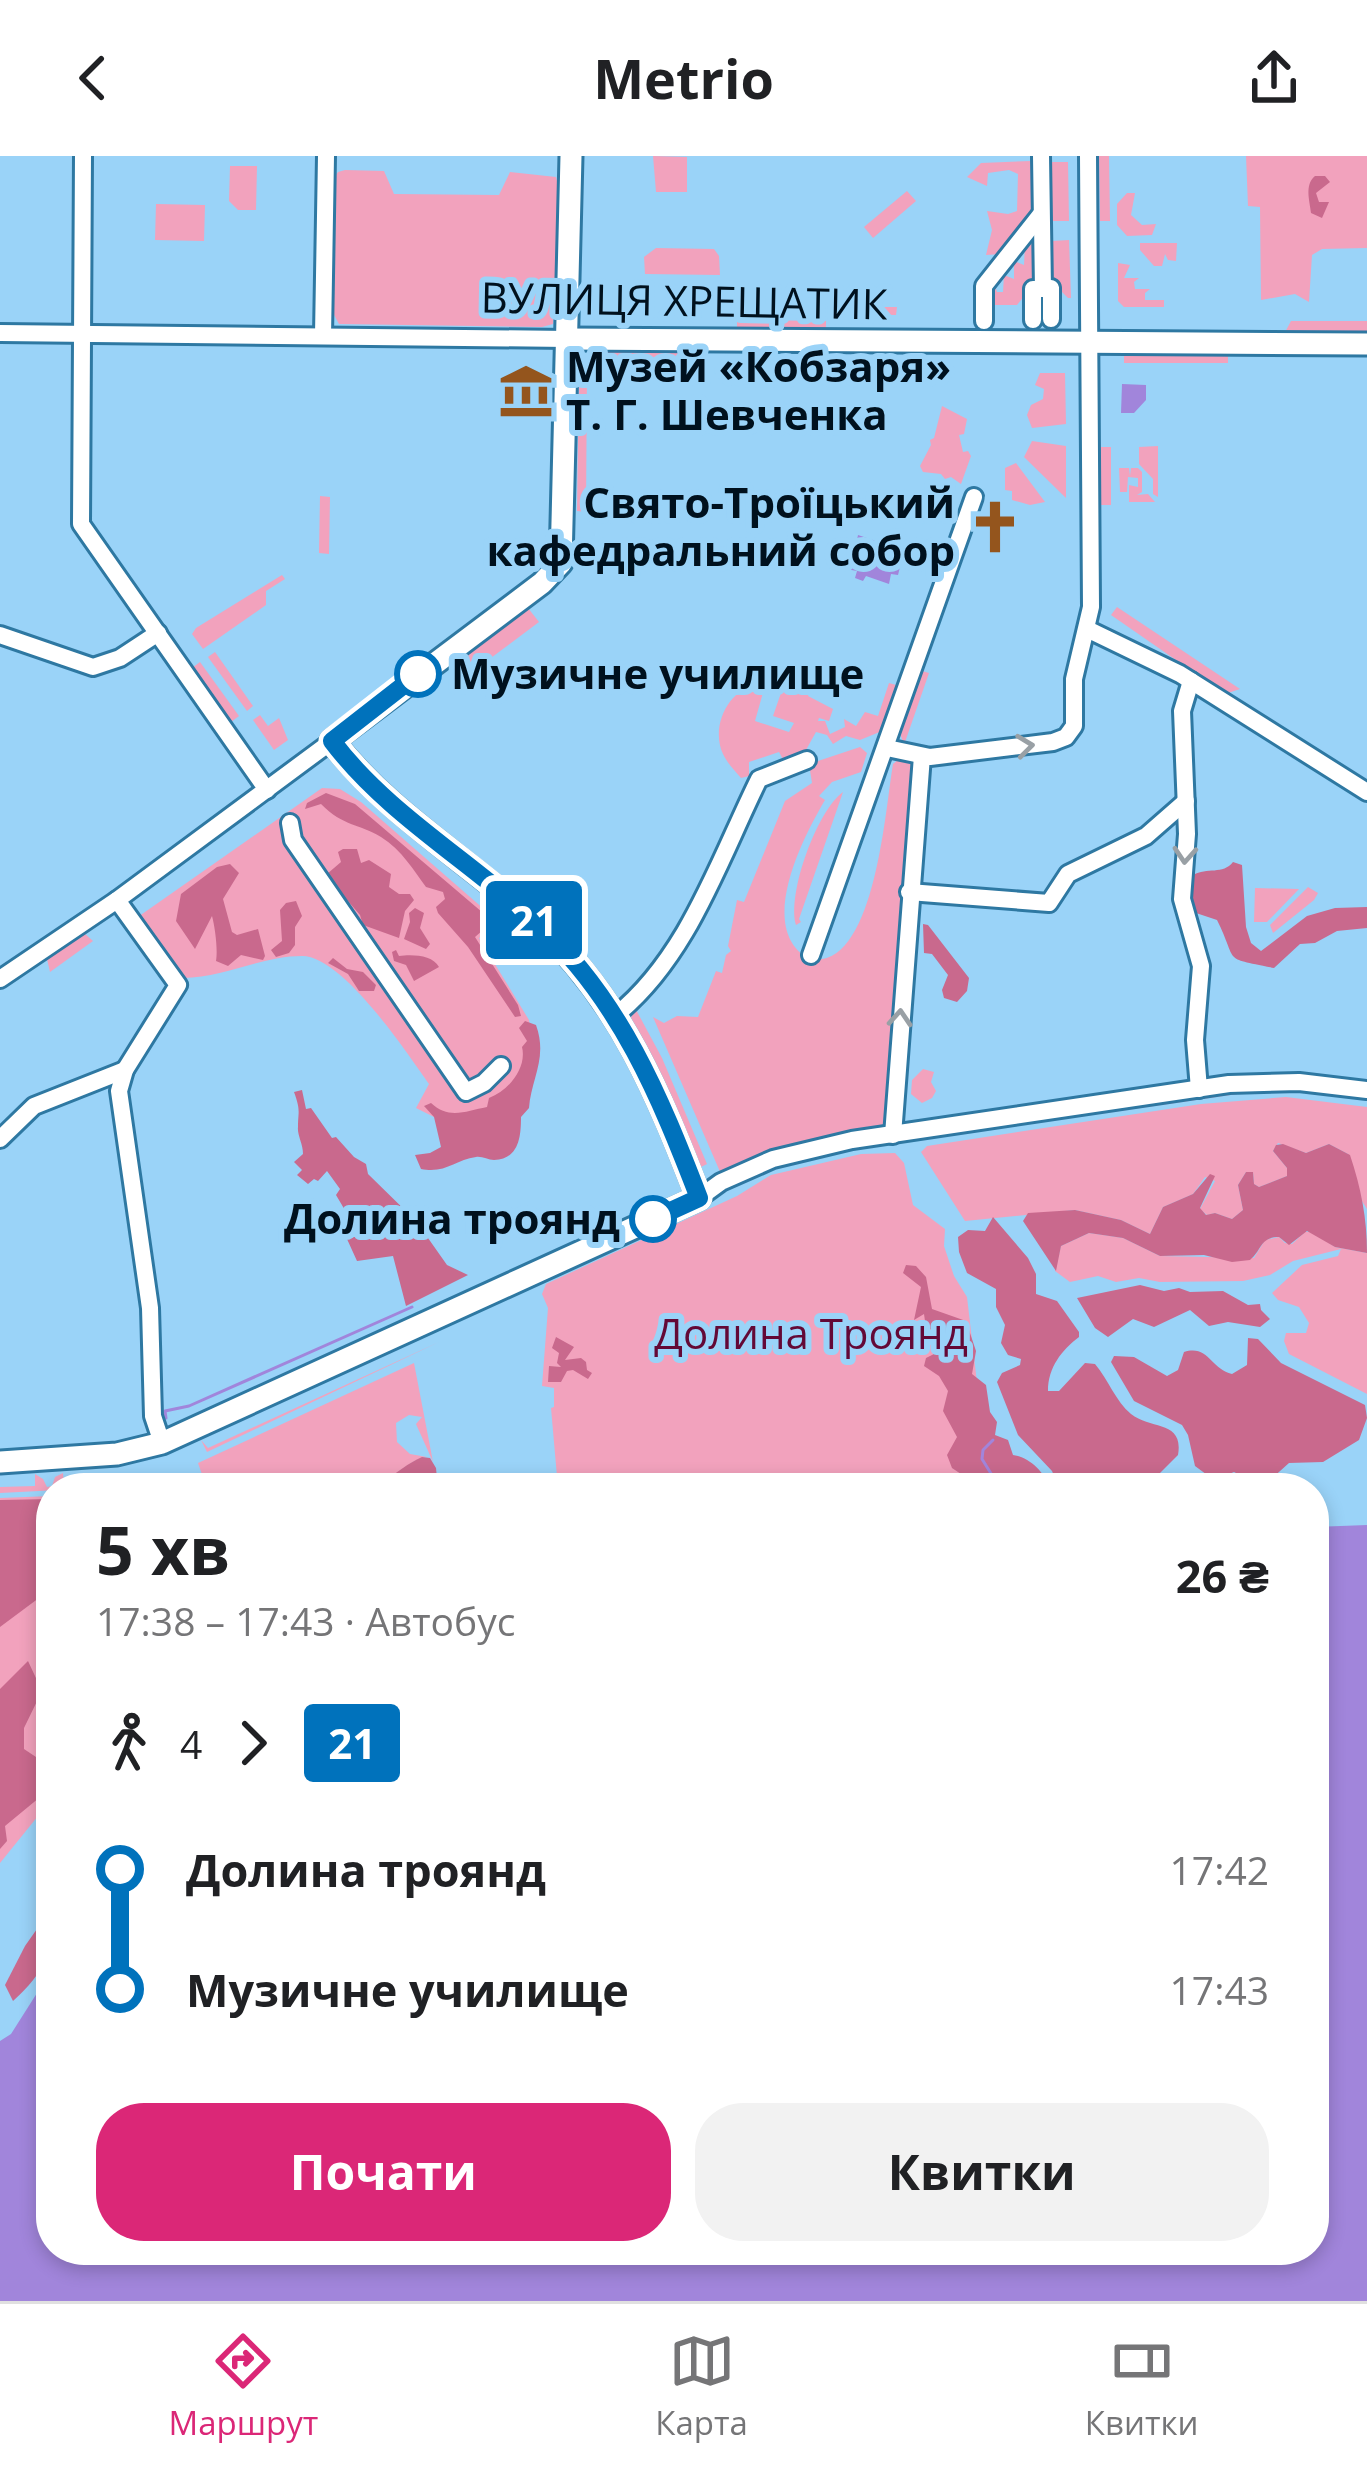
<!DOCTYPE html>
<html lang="uk">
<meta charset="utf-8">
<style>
body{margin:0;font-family:"Open Sans",sans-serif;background:#f2f2f2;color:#202124;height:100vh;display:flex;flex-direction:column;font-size:45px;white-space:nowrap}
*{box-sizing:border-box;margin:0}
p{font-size:39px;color:#757577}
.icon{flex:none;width:66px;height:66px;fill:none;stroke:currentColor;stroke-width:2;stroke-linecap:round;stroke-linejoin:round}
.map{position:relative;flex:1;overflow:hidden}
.details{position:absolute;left:36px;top:1317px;width:1293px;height:792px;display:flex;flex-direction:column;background:#fff;border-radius:48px;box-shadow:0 6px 18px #0003}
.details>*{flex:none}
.badge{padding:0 24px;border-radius:9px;font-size:42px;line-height:78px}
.map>.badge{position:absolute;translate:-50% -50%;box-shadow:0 0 0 6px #fff}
.legs{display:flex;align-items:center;gap:18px;height:132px;padding:0 60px;font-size:39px}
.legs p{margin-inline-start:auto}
.head{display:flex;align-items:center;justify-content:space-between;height:204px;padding:0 60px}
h1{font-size:66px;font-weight:700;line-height:90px}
.primary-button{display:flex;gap:24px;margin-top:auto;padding:24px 60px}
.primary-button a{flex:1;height:138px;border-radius:48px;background:#db2777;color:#fff;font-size:48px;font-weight:700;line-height:138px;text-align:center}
.primary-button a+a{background:#f2f2f2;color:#202124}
ul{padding:0 60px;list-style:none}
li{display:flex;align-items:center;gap:42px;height:120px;font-size:45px}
li i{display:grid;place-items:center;width:18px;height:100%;margin:0 15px;background:currentColor}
li i::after{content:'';width:30px;height:30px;margin:-15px;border:9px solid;border-radius:50%;background:#fff}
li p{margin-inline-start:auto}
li:first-child i{background:linear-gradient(#0000 50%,currentColor 0)}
li:last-child i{background:linear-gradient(currentColor 50%,#0000 0)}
header{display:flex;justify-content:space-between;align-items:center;height:156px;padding:0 60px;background:#fff;font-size:54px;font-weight:700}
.dock{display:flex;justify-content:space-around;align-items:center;height:168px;border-top:3px solid #e0e0e0;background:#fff;font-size:33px;color:#757577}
.dock a{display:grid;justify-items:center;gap:6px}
.dock .current{color:#db2777}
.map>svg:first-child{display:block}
</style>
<header><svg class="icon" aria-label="back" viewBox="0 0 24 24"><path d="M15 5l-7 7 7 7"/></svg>Metrio<svg class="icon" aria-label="share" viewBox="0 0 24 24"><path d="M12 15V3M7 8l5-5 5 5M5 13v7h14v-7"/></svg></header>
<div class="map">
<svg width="1367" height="2145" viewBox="0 0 1367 2145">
<rect width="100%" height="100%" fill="#9ad3f8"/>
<g fill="#f2a2bd">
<path d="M653,0L687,1V36H656Z"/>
<path d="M1099,0H1109L1110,65H1100Z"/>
<path d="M1246,0H1367V92L1322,93L1312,99L1309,146L1295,138L1261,144L1260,51L1248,50Z"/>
<path d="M1031,5V59L1001,98L986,99L992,74L987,55L1008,58L1017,55L1018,18L1009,14L988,17L987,30L967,21L981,7Z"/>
<path d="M1051,6H1068L1069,65H1051Z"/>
<path d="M230,10H257L256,54H238L229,45Z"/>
<path d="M345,14L384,15L394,38L499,39L510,16L556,21L560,36L553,168L542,171L339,168L332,155L334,22L338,16Z"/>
<path d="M907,35L916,45L873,82L864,71Z"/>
<path d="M1127,37H1135L1131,59L1142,69L1156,68L1152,79L1127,80L1117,69V48Z"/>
<path d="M156,48L205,49L204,85L155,84Z"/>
<path d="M1069,84L1071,142H1068L1053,127L1052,85Z"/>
<path d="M1032,87L1033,129L1017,149H990V132L994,127L997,136H1003L1004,119L1014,123V105L1024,109L1025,88Z"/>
<path d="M1140,87H1177L1176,105L1168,104L1165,98L1162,110H1154L1140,94Z"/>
<path d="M656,92L714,93L719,100L720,119L645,118L644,101Z"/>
<path d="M1118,107L1130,109L1124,122H1139L1134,126L1135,133H1150L1145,137V144H1164V151H1124L1118,145Z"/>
<path d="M865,138V151H897L896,159L846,158V139Z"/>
<path d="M737,164L826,165V178L737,177Z"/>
<path d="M1291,165H1367V179L1283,180Z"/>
<path d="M597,194H684V204L597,203Z"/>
<rect x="1124" y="198" width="104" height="9"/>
<path d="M579,213H587L586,356L577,355Z"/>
<path d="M1040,217H1065L1066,268L1032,272L1027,259L1031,249L1043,243L1044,233L1035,229Z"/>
<path d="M942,250L967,263L964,278L959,279L963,296L968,295L971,300L961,328L951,321L945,323L941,318L923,316L920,310L931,289L930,284L934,282Z"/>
<path d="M1032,285L1066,290V342L1024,301Z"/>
<path d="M1158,290V341L1153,338V323L1139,308V291Z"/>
<rect x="1101" y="291" width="10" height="58"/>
<path d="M1016,307L1045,346L1030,349L1012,344V335L1005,334V312Z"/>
<path d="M1119,312H1129L1130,320L1131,312H1138L1142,316V336L1137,339L1148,338L1155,346H1129V329L1138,331V322L1128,321L1127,336H1120Z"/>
<path d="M320,340L330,341L329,398L319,397Z"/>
<path d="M282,419L285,423L266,435V449L203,493L192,478L196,472Z"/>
<path d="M1117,451L1240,533L1225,538L1111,459Z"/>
<path d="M528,452L539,466L464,522L454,508Z"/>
<path d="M215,496L253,550L247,555L208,501Z"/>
<path d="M200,506L239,560L231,566L192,512Z"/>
<path d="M791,508L816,517L808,540L833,553L829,565L819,562L818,565H825L830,578L845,571L844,563L856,570L865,556L878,560L889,527L896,529L882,575L860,584L846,580L833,588L827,579L816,576L802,601L785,607L779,596L749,606V620L741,622C735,615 727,607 723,598C710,570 729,532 759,528L764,533L755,565L789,576L794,567L773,560Z"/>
<path d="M922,515L929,517L904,589L900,577Z"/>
<path d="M260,559L268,570L279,562L288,584L274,594L253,564Z"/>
<path d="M860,591L867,597L861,616L832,626L819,640L825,644C802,683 756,773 809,803C875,816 885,654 893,608L899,603L914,607L887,973L800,988L721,1018L653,861L664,867L677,860L698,861L716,815L722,817L726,799L731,795L728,790L737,744L744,746L785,645L812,627L809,608Z"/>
<path d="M322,632L340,633L361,646L501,768L479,782L529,864L535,899L489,957L438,963L416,952L429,928C407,897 343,800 302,800C262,800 223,822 183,822L135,763Z"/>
<path d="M843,636L799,763L801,766L796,769C787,737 817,655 843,636Z"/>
<path d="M1308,731L1318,737L1314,744L1273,777L1270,769Z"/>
<path d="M1255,732L1299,733L1267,766H1254Z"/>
<path d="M84,777L93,785L50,816L47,803Z"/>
<path d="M634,850L662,902L707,1008L697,1013L631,862Z"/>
<path d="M923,913L934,916L931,926L936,935L932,942L922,947L911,938L912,924Z"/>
<path d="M1298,931L1367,939V944L1320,937H1244L927,983L932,978L1212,936Z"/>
<path d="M1286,941L1367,951V1053L1360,1042L1348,998L1329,988L1306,997L1278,987L1273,995L1287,1012V1020L1259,1031L1254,1028L1253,1016H1246L1238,1029L1243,1054L1232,1063L1215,1057L1207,1059L1200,1053L1215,1025L1205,1021L1193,1038L1163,1051L1150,1078L1121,1064L1075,1054L965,1065L921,996L927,990L1201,948Z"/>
<path d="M895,997L904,1007L913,1049L945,1073L944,1090L954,1120L967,1141L981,1261L995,1332H558L551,1252L554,1251V1232L542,1230L548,1152L542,1138L546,1128L737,1040L771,1019L861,998Z"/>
<path d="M1305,1076H1313L1335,1091L1367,1097V1238L1289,1198L1284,1185L1286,1177H1306L1309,1167L1299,1151L1278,1144L1272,1137L1302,1109L1338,1100L1341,1093L1293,1105L1270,1119L1243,1125L1160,1126L1139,1122L1116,1126L1098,1120L1070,1126L1055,1115L1061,1090L1089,1077L1123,1082L1160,1100L1254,1102L1265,1084L1279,1081L1285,1087L1292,1088Z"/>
<path d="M439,1186L207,1296L201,1284L208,1292Z"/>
<path d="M414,1207L433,1306L416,1268L422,1261L409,1259L396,1267L397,1286L410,1298L427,1301C413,1302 397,1319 384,1326V1332C370,1332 368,1326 355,1322C332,1314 304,1322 280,1323L281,1331L247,1332L245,1323L205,1327L198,1307Z"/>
<path d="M159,1316L117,1331L0,1337V1331L35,1330V1318L43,1323L47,1331L52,1330L55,1321L63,1317L64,1329L145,1321Z"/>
<path d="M51,1340V1644L0,1707V1342Z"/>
</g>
<g fill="#c9698d">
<path d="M1315,20H1325L1330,26L1316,37L1319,46H1329L1322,62L1311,57C1310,46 1304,29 1315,20Z"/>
<path d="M326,637L355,648L489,762L490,768L475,781L518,849L521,860L515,861L468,791L438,757L436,751L445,743L443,736L426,731C414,715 402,694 381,681C358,667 344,671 321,648L305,653L307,647Z"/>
<path d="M343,693H357L361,707L369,704L391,718L389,731L399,738H410L414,744L405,755L399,782L363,769L360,759L329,723L327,718L341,706L338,696Z"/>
<path d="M1233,706L1242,709L1246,771L1251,787L1261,795L1307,760L1335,752L1367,751V772L1337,775L1315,787L1300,788L1274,812C1220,801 1239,808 1217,764L1193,756V719C1207,711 1223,719 1233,706Z"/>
<path d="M230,708L239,717L223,743L232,776L237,779L258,773L265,800L263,804L241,799L228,810L216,805C218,794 215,771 212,760L195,793L176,765L181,738L217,711Z"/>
<path d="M296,745L302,760L295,771V789L289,797L276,801L271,794L282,785L280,754L286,747Z"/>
<path d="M415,752L424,757L420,772L430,788L426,793L404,783L410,766L409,757Z"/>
<path d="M923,768L928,769L969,822L967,835L957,846L944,842L942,834L948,819L932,798L924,797Z"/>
<path d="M396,794L399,800C412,798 433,799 439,811L414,825L406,809L394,805L392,796Z"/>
<path d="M333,802L347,813L363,816L376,829L374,835H359L348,818L328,807Z"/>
<path d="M525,865L536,869C548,902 531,923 529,952L521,961C521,981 519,1003 494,1004C488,1004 482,1000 476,1001C455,1004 445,1018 421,1013L415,999L430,997L441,991L434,961L424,950L431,947C449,964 466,955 487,951L489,942C510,934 527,911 522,891L527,885L519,872Z"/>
<path d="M302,934L306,953L311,952L332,982L336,981L354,1001L366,1008L368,1018L416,1065L447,1109L468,1119L406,1150L393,1100L357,1105L347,1083L354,1081L349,1061L336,1039L340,1033L327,1015L318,1025L314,1023L308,1028L297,1019L302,1014L294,1006L303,998C303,988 297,979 298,971C298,955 301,955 294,936Z"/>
<path d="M1283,988L1306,997L1329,988L1350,999C1361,1032 1367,1062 1367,1097L1335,1091L1307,1075L1289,1089L1279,1081C1260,1081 1262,1094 1250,1104L1232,1106L1204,1099L1160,1100L1123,1082L1089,1077L1061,1090L1056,1115L1023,1065L1028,1057L1075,1054L1121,1064L1150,1078L1163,1051L1193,1038L1210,1018L1215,1020L1200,1052L1206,1059L1215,1057L1232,1063L1243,1054L1238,1029L1246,1016H1253L1254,1028L1259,1031L1287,1020V1012L1273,995L1276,989Z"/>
<path d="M993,1061L1028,1102L1036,1118V1138L1057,1145L1079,1176V1181C1062,1194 1048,1211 1048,1235H1059L1085,1207L1095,1208C1108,1223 1116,1246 1131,1258C1151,1274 1184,1264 1178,1299L1155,1322L1127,1320L1118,1325L1119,1332H1059L1052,1315L1018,1279L997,1226L1002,1217L1020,1209L1021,1203L1008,1199L1001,1187L1005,1169L996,1151V1133L967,1117L959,1096L958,1081L968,1074L985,1075Z"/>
<path d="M906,1109L916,1110L926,1121L932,1153L966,1165L976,1195L972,1218L986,1229L990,1256L997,1266L995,1279L1008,1284L1013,1299C1029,1301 1046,1317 1049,1332H962L961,1318L952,1312L947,1299L957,1281L943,1255L948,1235L939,1220L924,1210L926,1202L938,1196L947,1178L926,1172L924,1158L914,1164L921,1131L903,1117Z"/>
<path d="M1140,1129L1164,1135L1179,1132L1190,1136L1223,1135L1248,1149L1260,1148L1261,1154L1270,1163L1260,1171L1228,1166L1209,1170L1190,1154L1154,1171L1133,1163L1108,1181L1095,1172L1077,1142Z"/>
<path d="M556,1181L574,1191L565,1204L581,1202L586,1206L587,1214L592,1217L588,1223L573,1214L567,1215L561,1226H548L549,1210L561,1211L557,1207L559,1197L552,1192Z"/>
<path d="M1248,1182L1258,1183L1281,1207L1365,1249L1367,1262L1359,1284L1323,1306L1289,1307L1270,1324L1256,1327L1234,1316L1214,1324L1195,1310L1188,1279L1182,1269L1134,1245L1111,1206L1114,1200L1134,1201L1167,1220L1178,1214L1184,1196C1208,1188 1211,1213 1232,1218L1247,1209Z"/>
<path d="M422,1301L430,1302L436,1312L438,1332H384V1326C394,1318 410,1306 422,1301Z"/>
<path d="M51,1343V1433L0,1471V1344Z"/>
<path d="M28,1505L42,1535L24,1572V1593L39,1603L51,1595V1632L5,1670L7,1685L0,1693V1533Z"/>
<path d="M51,1753C51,1798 46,1815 13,1845L5,1829L25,1790Z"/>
</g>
<g fill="#a185db">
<path d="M1122,228L1146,229V244L1134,257H1121Z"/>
<path d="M858,379L882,387L884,382L892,385L891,391L901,394L896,409L900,411L898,419L891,418L889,428L866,420L863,425L855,422L857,415L846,413L852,398L847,396L850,387L856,389Z"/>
<path d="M1367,1369V2145H0V1885L11,1878L51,1815V2094H1314V1371Z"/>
</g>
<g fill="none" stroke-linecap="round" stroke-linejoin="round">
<g stroke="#a185db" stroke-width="3">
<path d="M166,1262L165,1255L189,1250L412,1151"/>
<path d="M993,1284L983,1294L982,1303L1000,1332"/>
<path d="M174,1323L175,1332"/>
</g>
<defs>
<g id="minor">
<path d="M83,0L81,368L267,634"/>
<path d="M1041,0L1043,133L1051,132V163"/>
<path d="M1033,164V133H1043"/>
<path d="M984,165V130L1041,58"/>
<path d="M0,177L568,183"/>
<path d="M323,180L326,0"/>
<path d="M1087,473L1180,518L1367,636"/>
<path d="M0,479L93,511L120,502L158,477"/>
<path d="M1191,525L1182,555L1187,678L1182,743L1201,810L1195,884L1199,933"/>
<path d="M887,592L930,601L1053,586L1066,581L1074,570V523L1091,451L1088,0"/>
<path d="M290,667L293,684L466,936L484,927L501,910"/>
<path d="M909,736L1049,747L1068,718L1146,680L1186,645"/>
<path d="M117,744L178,829L125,914L119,935L150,1152L153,1260L162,1287"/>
<path d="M811,799L974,341"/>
<path d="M0,823L117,744L332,585"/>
<path d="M616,859C688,801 719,704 759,623L807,604"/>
<path d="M893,979L922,600"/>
<path d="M0,983L34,950L125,914"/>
<path d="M699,1042L721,1026L773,1003L852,984L1229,928L1299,926L1367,934"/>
</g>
<g id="major">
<path d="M568,183L1367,188"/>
<path d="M0,1306L117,1298L162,1287L699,1042C659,939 621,845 538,768C471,706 388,658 332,585L542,427L561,407L571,0"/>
</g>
</defs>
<use href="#minor" stroke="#2e78a2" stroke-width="22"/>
<use href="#major" stroke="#2e78a2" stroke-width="27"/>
<use href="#minor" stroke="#fff" stroke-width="16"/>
<use href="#major" stroke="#fff" stroke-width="21"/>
</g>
<defs><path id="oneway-chevron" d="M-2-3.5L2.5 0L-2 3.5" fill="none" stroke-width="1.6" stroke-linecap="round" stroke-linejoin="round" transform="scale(3)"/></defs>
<g stroke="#99a0a5">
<use href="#oneway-chevron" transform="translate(1025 590) rotate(-7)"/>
<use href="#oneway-chevron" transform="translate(1185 699) rotate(94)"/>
<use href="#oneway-chevron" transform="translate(900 862) rotate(-86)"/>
</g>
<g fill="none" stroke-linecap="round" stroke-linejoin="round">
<defs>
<path id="line-1" d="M418,518L332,585C387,658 472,706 538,768C620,843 660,941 699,1042L653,1063"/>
</defs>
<use href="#line-1" stroke="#fff" stroke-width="27"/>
<use href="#line-1" stroke="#0072bc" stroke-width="18"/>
</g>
<defs>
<symbol id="museum-bare" viewBox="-9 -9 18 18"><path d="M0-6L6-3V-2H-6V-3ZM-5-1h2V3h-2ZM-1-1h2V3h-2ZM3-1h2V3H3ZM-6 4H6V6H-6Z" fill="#94551d" stroke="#9ad3f8" stroke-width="2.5" paint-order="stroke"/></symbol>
<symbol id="church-bare" viewBox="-9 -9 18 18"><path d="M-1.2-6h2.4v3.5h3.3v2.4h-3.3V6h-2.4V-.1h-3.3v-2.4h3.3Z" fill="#94551d" stroke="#9ad3f8" stroke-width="2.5" paint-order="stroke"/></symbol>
</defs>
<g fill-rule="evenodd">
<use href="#museum-bare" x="488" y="197" width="76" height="76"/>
<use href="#church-bare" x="957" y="333" width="76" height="76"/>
</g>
<g fill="#fff" stroke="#0072bc" stroke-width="6">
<circle cx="418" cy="518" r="21"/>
<circle cx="653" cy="1063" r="21"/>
</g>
<g text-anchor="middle" stroke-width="12" stroke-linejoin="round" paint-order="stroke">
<g font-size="42" fill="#00111e" stroke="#9ad3f8">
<text transform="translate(684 145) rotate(1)" y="15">ВУЛИЦЯ ХРЕЩАТИК</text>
</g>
<g font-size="42" font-weight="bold" fill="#00111e" stroke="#9ad3f8" text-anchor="start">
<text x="566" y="226">Музей «Кобзаря»<tspan x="566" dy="48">Т. Г. Шевченка</tspan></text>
<text x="955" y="362" text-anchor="end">Свято-Троїцький<tspan x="955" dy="48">кафедральний собор</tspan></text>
</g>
<g font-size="42" font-weight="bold" fill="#00111e" stroke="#9ad3f8" text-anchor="start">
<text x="451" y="533">Музичне училище</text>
<text x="620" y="1078" text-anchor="end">Долина троянд</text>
</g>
<g font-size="42" fill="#630936" stroke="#9ad3f8">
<text x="811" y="1193">Долина Троянд</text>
</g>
</g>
</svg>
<b class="badge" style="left:534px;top:764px;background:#0072bc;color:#fff">21</b>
<section class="details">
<div class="head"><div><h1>5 хв</h1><p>17:38 – 17:43 · Автобус</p></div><b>26 ₴</b></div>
<div class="legs"><svg class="icon" aria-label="walk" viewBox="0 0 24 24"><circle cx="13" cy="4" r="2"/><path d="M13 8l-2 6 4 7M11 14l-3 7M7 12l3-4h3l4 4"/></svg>4<svg class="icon" aria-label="forward" viewBox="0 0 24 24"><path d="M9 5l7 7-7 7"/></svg><b class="badge" style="background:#0072bc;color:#fff">21</b></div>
<ul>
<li><i style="color:#0072bc"></i><b>Долина троянд</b><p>17:42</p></li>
<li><i style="color:#0072bc"></i><b>Музичне училище</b><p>17:43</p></li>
</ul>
<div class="primary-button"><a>Почати</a><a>Квитки</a></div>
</section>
</div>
<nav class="dock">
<a class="current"><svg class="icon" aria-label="directions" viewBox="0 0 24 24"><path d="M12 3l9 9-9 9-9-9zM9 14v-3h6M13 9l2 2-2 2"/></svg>Маршрут</a>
<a><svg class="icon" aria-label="map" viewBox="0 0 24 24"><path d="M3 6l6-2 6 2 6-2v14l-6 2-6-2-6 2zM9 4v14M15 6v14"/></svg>Карта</a>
<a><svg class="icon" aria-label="tickets" viewBox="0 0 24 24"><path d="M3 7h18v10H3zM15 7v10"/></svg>Квитки</a>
</nav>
